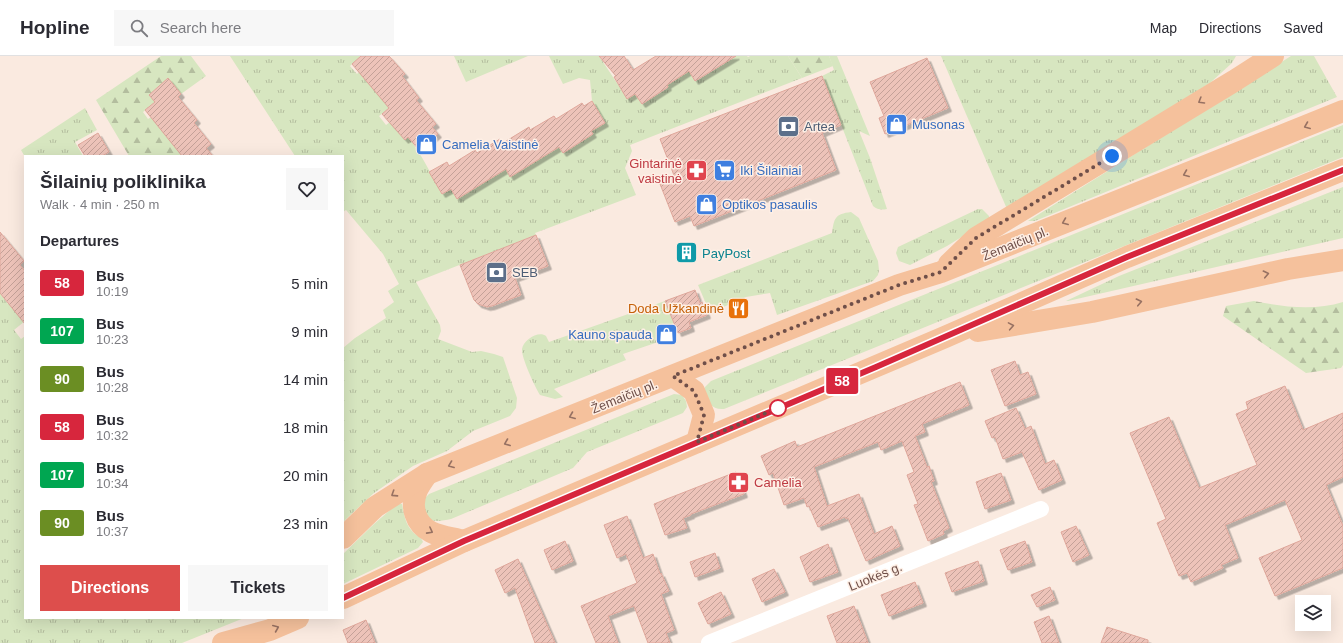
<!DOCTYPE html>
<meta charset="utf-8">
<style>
body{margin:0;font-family:Helvetica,sans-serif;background:#f7f7f7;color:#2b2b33;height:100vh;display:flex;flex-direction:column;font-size:15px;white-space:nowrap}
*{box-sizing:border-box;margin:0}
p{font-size:13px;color:#7c7c81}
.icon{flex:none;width:22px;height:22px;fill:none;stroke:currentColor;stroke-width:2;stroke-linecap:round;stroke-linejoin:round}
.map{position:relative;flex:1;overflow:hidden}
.drawer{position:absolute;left:24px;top:99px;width:320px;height:464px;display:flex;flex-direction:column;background:#fff;border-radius:0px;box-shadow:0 4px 16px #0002}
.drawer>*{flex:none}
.badge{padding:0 8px;border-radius:3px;font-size:14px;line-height:26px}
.buttons{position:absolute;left:1295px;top:539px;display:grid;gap:8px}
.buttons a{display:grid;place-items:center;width:36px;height:36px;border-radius:0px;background:#fff;box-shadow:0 4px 16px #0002;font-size:20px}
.you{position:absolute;width:20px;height:20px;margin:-10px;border:3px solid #fff;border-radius:50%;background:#1a73e8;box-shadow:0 0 0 6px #1a73e833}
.map>.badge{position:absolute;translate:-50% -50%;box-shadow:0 0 0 2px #fff}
h2{padding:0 16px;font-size:15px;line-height:36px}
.round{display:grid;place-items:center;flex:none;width:42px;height:42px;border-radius:0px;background:#f7f7f7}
.head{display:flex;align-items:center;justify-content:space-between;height:68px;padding:0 16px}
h1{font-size:19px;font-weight:600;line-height:30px}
.cta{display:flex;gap:8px;margin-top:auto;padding:8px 16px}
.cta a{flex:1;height:46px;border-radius:0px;background:#dd4e4c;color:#fff;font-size:16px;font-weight:600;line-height:46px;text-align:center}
.cta a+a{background:#f7f7f7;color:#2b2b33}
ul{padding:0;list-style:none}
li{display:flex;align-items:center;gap:12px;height:48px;padding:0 16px}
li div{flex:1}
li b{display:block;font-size:15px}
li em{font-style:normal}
li .badge{min-width:44px;font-weight:700;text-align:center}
header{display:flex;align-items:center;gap:24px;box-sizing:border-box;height:56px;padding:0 20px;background:#fff;border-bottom:1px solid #e1e1e2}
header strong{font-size:19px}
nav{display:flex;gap:22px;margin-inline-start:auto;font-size:14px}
.search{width:280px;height:36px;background:#f7f7f7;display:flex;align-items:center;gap:10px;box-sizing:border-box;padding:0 14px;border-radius:0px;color:#7c7c81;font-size:15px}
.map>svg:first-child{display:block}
</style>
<header>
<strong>Hopline</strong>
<div class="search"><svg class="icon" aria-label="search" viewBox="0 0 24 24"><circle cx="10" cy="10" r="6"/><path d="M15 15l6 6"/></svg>Search here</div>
<nav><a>Map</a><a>Directions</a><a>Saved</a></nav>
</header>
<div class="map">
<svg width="1343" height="587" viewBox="0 0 1343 587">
<defs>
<pattern id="grass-tufts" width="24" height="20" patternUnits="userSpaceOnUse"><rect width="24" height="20" fill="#d7e6c0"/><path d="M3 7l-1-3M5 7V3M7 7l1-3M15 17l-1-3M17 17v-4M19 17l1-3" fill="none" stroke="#b3bd9e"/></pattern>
<pattern id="forest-firs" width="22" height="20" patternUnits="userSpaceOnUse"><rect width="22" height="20" fill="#d7e6c0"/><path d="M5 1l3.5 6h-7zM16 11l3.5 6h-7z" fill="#b3bd9e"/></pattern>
<pattern id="building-hatch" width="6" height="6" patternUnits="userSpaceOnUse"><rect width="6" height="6" fill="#edc3b9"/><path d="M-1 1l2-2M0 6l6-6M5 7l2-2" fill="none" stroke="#c4a198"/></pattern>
<filter id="shadow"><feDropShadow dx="3.5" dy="3.5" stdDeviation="0" flood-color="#0004"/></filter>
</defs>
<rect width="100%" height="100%" fill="#faeae0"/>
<g fill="url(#grass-tufts)">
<path d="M230,0H361L350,10L357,18L359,16L392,50L379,60L386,69L390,66L405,84L408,81C422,98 431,119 442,138L451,133L457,143L483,127L505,111L510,120L558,88L563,97L593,78L591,75L605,67L592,45L590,24L579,22L563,28L549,0H599L627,42L635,38L642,48L668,32L667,29L689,15L696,25L724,8L730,0H747L748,1L750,0H788L802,22L630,89L632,95L625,112L636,139L535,177L536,179L416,226L440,269L441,275L438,283L472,296L481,295L494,298L503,301L517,342L516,352L510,360L473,375L447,395L413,410L374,437L343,466V292L355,282L386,262L383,254L394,246L388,235L399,228L383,198L346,154L343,156V100H295Z"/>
<path d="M454,0H528L466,26Z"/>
<path d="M829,0H837L870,80L859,75L870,102L887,153C881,154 878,154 873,150L822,20L834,14Z"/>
<path d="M941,0H1236L1232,7L1210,27L1007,153Z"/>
<path d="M1291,0H1314L1337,41L1035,165H1028Z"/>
<path d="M85,52L97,74L75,86L83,100L25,101L21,94Z"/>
<path d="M1343,69V101L724,353C711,354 709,346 704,337L705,331L711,325Z"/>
<path d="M1343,131V182L1068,245H1066L1119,220Z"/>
<path d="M978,153H982L989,160V164L947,190L910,209L899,205L896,197L898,191Z"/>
<path d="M851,156L859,162L878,205L879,214L878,219L873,225L777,259L770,237L746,241L710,257L698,229L832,177C834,162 835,158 851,156Z"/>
<path d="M0,237L8,248L11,246L25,265L14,274L21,283L25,280V562H244L182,587H0Z"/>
<path d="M665,245L674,267L660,272L664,284L623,298L626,304L554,333L563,341L555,343L540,339C535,331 521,301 522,293C523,284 539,274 546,280C547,282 548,284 549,286Z"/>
<path d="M674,338L682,339L686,345L687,351L683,357L587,396L573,412L451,463C441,465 432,467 424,460L423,444L429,438Z"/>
<path d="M397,448H402C404,458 405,467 412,475C416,480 421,480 423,486L418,492L343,528V498L374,468Z"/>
</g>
<g fill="url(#forest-firs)">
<path d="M161,0H191L206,20L181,38L168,23L149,39L155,46L143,56L148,63L151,61L165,78L184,97L180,100H129L96,44Z"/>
<path d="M788,0H829L833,10L802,22Z"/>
<path d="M1254,245C1284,251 1314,255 1343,246V309L1341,312L1306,317L1223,260L1226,250Z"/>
</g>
<g fill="url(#building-hatch)" stroke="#dfa79b" filter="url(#shadow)">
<path d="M361,0H389L405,18L402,20L419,42L416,44L436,68L432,71L438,78L419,94L408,81L405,84L382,58L389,52L352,8Z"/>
<path d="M599,0H624L633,14L656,0H736L695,25L689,15L667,29L668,31L642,48L635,38L627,43L614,21L616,20Z"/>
<path d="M927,2L948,52L885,78L879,62L884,60L870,26Z"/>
<path d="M822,20L841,69L822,77L836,114L694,170L690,160L675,166L660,128L675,122L660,83Z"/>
<path d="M168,22L181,38L178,41L197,64L194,67L211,88L206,92L213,100H182L145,54L155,46L149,39Z"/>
<path d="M592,45L605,67L591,75L593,78L563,97L559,91L510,121L506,113L457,143L451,133L442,138L429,116L447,106L449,110L475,94L477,97L500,83L503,87L529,71L530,74L554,60L556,63L582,47L584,50Z"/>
<path d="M98,77L109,96L102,100H85L78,89Z"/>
<path d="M0,176L24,205L20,209L25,215V268L0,237Z"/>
<path d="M536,179L548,210L515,222L521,239L492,250L487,251L478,248L474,244L460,209Z"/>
<path d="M695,234L700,247L702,246L707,259L689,266L691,272L678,277L665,245Z"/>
<path d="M1015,305L1020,319L1028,316L1036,338L1005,350L991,314Z"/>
<path d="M960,326L969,349L922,368L925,376L915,380L927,411L929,410L934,425L931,426L949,472L943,475L944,478L928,485L914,449L918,448L907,419L914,416L902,385L881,394L878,386L814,411L827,450L859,438L874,478L892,470L900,490L866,505L848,462L846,463L845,461L818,471L809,450L807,451L804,442L784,449L773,417L769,419L761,400L795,385L797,391Z"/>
<path d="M1285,330L1303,374L1343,357V421L1326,429L1343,470V512L1275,540L1259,502L1302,484L1285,444L1225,469L1238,502L1221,509L1223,512L1191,526L1187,517L1179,520L1157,467L1166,463L1130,377L1169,361L1199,432L1257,409L1236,358L1248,353L1246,346Z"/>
<path d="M1016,352L1025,373L1031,370L1045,408L1054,404L1062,424L1039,434L1022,396L1003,403L995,381L992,382L985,365Z"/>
<path d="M736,416L744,438L691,458V459L683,462L687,472L665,479L654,448Z"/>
<path d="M1001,417L1011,444L985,453L976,426Z"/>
<path d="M627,460L643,502L653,498L660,518L661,517L669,535L661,538L674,574L666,577L670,587H648L634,550L608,560L618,587H596L581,550L637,527L626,498L617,502L604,469Z"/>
<path d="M1076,470L1089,499L1073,506L1061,476Z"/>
<path d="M565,485L573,505L552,514L544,494Z"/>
<path d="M1025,485L1032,506L1008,514L1000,494Z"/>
<path d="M828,488L838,516L810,526L800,501Z"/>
<path d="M715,497L720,512L695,521L690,506Z"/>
<path d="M518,503L555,587H535L515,532L505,537L495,514Z"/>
<path d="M978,505L984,525L952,536L945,517Z"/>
<path d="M774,513L785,536L762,546L752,523Z"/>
<path d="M915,526L923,547L889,560L881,539Z"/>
<path d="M1050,531L1055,544L1037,551L1031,539Z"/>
<path d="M721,536L731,558L708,568L698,547Z"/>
<path d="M854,550L868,587H837L827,560Z"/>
<path d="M1049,560L1059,587H1042L1034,566Z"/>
<path d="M366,564L375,587H348L343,574Z"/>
<path d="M1107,571L1148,584V587H1101Z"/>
</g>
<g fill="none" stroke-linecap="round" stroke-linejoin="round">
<path stroke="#fff" stroke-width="16" d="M709,587L1041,453"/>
<g stroke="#f5c19c" stroke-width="22">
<path d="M949,208L976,182L1234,25L1273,0"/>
<path d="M978,275L1092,256L1288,213L1343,204"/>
<path d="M673,320L694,335L704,359L697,386"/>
<path d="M427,418C424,423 420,428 417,434C410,450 415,468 431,476C441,481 454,482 464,485"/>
<path d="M343,482L375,451L427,418L899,229L941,216L1343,55"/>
<path d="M343,542L464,485L945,281L1127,201L1343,114"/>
<path d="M223,587L270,574L298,562"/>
</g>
</g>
<defs><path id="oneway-chevron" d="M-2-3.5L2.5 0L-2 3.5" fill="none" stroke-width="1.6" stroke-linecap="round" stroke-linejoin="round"/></defs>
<g stroke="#977162">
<use href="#oneway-chevron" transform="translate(1201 45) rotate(149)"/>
<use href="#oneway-chevron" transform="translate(1307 70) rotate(158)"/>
<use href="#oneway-chevron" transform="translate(1186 118) rotate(158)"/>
<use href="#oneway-chevron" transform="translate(1065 166) rotate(158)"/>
<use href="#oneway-chevron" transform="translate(1266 218) rotate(-12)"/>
<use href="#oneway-chevron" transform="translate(1139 246) rotate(-12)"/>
<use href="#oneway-chevron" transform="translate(1011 270) rotate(-10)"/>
<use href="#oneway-chevron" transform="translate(572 360) rotate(158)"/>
<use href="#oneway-chevron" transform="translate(507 387) rotate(158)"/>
<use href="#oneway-chevron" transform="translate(451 409) rotate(159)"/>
<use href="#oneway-chevron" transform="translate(394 438) rotate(147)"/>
<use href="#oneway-chevron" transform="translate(430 475) rotate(28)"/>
<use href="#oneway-chevron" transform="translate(276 572) rotate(-23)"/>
</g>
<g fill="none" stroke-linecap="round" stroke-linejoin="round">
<defs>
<path id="line" d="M343,542L464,485L876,311L1127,201L1343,114"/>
</defs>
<use href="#line" stroke="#fff" stroke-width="9"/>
<use href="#line" stroke="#d7263d" stroke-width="6"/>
<path stroke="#6f4f49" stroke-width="4" stroke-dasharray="0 7.2" d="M778,352L697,386L704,359L694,335L673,320L899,229L941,216L976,182L1112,100"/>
</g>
<defs>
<symbol id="shop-square" viewBox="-11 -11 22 22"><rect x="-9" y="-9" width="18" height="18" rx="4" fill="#3f7fe0" stroke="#feefe5"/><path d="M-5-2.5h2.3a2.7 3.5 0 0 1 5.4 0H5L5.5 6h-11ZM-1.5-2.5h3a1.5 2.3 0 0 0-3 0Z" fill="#fff"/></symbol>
<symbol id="bank-square" viewBox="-11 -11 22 22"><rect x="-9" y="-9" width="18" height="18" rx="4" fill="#5c6f8a" stroke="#feefe5"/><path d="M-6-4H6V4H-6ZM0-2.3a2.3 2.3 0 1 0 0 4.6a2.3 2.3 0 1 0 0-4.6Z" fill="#fff"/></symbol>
<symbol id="pharmacy-square" viewBox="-11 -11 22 22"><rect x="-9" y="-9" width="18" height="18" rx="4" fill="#e0444e" stroke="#feefe5"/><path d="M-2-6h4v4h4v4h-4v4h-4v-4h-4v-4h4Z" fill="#fff"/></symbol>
<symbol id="supermarket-square" viewBox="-11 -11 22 22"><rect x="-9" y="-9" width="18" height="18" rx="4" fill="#3f7fe0" stroke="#feefe5"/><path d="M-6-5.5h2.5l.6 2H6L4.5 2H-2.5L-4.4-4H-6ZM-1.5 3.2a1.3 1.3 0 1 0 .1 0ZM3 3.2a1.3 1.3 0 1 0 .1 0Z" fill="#fff"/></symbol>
<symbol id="building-square" viewBox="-11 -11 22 22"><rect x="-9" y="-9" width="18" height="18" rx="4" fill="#0f9aa8" stroke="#feefe5"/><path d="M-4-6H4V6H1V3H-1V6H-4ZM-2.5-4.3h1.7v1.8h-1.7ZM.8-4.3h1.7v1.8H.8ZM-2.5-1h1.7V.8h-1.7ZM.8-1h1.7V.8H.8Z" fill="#fff"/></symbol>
<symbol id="restaurant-square" viewBox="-11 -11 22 22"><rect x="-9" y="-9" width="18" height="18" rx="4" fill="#e8710a" stroke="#feefe5"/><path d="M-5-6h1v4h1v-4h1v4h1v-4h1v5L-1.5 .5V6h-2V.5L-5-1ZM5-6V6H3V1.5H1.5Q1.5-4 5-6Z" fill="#fff"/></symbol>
</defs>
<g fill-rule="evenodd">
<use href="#shop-square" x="884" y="56" width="25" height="25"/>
<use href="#bank-square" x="776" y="58" width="25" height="25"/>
<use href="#shop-square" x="414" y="76" width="25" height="25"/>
<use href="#pharmacy-square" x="684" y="102" width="25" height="25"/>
<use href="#supermarket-square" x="712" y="102" width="25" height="25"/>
<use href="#shop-square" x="694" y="136" width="25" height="25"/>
<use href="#building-square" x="674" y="184" width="25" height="25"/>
<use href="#bank-square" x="484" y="204" width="25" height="25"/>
<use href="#restaurant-square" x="726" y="240" width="25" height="25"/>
<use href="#shop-square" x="654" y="266" width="25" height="25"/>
<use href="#pharmacy-square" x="726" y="414" width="25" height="25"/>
</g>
<circle fill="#fff" stroke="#d7263d" stroke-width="2" cx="778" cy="352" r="8"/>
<g text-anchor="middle" stroke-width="3" stroke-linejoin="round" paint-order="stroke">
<g font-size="13" fill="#366cbe" stroke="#feefe5" text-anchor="start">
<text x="912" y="73">Musonas</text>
<text x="442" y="93">Camelia Vaistinė</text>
<text x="740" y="119">Iki Šilainiai</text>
<text x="722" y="153">Optikos pasaulis</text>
<text x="652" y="283" text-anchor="end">Kauno spauda</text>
</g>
<g font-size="13" fill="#4e5e75" stroke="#feefe5" text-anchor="start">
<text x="804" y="75">Artea</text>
<text x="512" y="221">SEB</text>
</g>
<g font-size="13" fill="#be3a42" stroke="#feefe5" text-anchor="end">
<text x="682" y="112">Gintarinė<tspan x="682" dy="15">vaistinė</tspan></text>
<text x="754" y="431" text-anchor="start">Camelia</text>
</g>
<g font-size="13" fill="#6f4f49" stroke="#feefe5">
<text transform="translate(1015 187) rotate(-22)" y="5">Žemaičių pl.</text>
<text transform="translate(624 340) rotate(-22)" y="5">Žemaičių pl.</text>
<text transform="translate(875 520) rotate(-22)" y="5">Luokės g.</text>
</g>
<g font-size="13" fill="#0d838f" stroke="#feefe5" text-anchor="start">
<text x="702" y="202">PayPost</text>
</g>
<g font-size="13" fill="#c56008" stroke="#feefe5" text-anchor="end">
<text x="724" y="257">Doda Užkandinė</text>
</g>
</g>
</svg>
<div class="buttons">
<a><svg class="icon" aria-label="layers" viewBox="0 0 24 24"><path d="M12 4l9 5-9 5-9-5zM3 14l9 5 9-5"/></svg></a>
</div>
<div class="you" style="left:1112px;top:100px"></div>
<b class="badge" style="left:842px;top:325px;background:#d7263d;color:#fff">58</b>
<section class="drawer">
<div class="head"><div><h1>Šilainių poliklinika</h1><p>Walk · 4 min · 250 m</p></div><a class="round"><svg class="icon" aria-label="heart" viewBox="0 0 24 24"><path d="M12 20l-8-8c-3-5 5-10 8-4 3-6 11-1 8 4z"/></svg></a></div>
<h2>Departures</h2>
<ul>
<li><span class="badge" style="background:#d7263d;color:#fff">58</span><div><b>Bus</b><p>10:19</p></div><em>5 min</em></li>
<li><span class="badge" style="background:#00a651;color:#fff">107</span><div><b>Bus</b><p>10:23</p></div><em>9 min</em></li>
<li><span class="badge" style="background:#6b8e23;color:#fff">90</span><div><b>Bus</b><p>10:28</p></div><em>14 min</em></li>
<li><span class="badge" style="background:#d7263d;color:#fff">58</span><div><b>Bus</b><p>10:32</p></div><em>18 min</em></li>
<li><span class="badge" style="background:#00a651;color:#fff">107</span><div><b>Bus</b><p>10:34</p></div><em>20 min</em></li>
<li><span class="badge" style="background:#6b8e23;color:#fff">90</span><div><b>Bus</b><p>10:37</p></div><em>23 min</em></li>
</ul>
<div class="cta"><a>Directions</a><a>Tickets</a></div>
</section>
</div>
